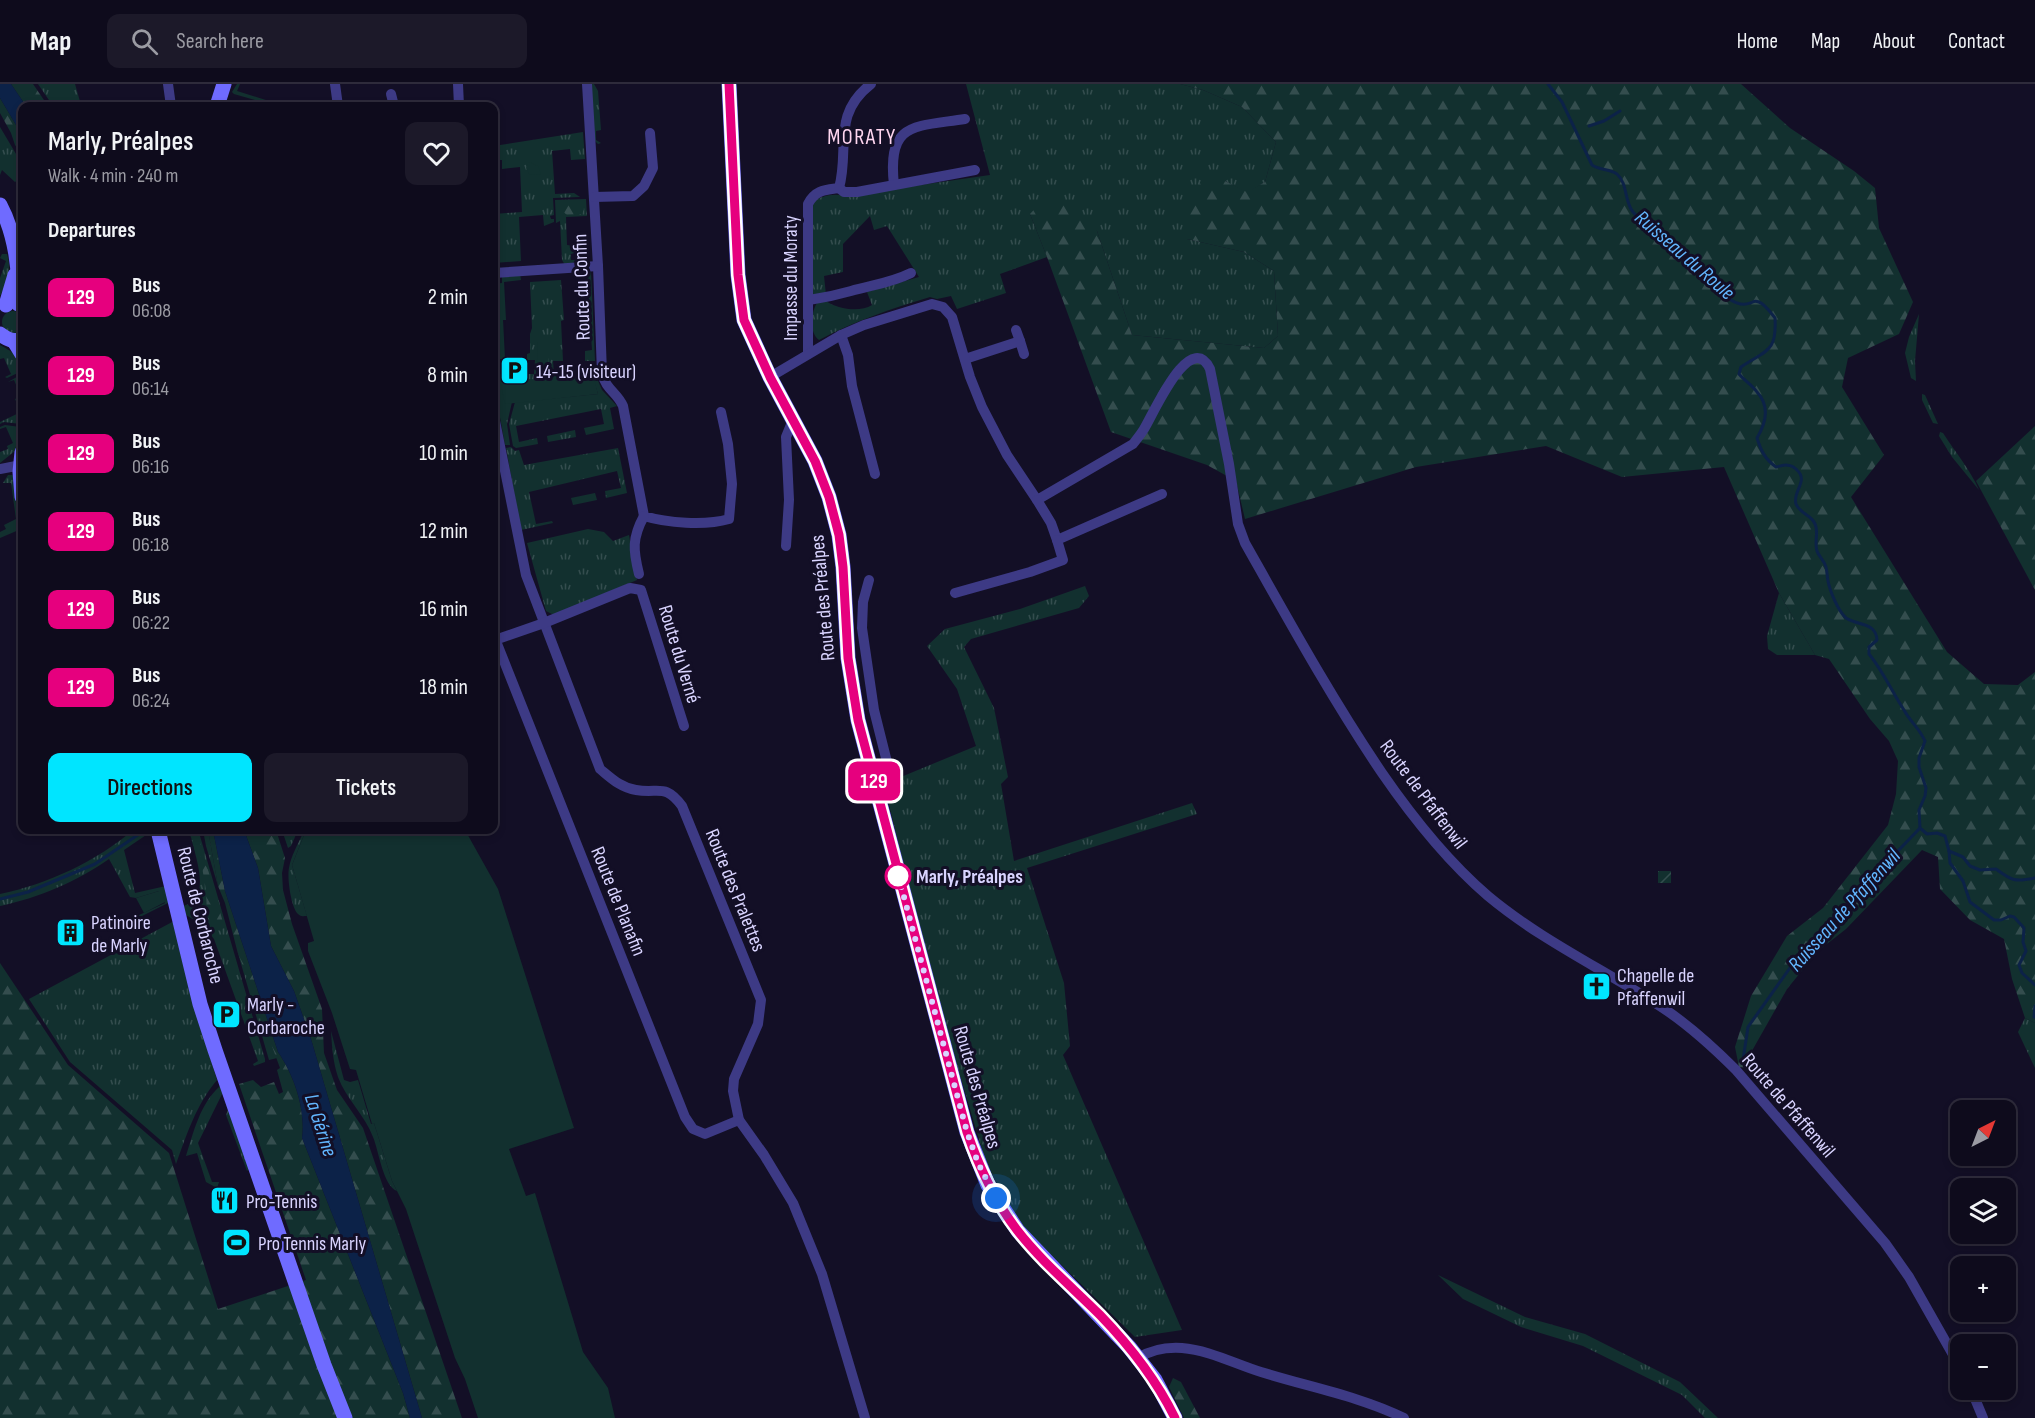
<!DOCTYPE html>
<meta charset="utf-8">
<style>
body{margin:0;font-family:"Sofia Sans Condensed",sans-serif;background:#1c1929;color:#f1f3f6;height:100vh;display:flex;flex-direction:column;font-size:22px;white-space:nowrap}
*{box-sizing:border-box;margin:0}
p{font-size:20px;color:#9b9ba3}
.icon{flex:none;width:33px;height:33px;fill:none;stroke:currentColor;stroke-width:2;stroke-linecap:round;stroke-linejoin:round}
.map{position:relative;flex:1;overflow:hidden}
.side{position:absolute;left:18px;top:18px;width:480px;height:732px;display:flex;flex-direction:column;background:#0e0b1c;border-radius:12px;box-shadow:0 3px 9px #0003,0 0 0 2px #2e2b3b}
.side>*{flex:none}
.badge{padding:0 12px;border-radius:9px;font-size:21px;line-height:39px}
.needle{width:39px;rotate:42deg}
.controls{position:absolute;left:1950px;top:1016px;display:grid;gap:12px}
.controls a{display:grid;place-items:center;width:66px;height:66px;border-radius:12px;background:#0e0b1c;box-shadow:0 3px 9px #0003,0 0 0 2px #2e2b3b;font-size:30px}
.you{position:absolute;width:30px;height:30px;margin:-15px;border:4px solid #fff;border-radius:50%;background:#1a73e8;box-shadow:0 0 0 9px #1a73e833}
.map>.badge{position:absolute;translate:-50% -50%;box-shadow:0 0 0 3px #fff}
h2{padding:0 30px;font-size:22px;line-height:54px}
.round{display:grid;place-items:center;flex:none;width:63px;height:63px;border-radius:12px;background:#1c1929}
.summary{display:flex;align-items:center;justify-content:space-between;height:102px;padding:0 30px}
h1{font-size:28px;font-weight:600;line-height:45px}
.cta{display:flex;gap:12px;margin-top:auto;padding:12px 30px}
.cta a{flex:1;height:69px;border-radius:12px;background:#00e5ff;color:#111;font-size:24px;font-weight:600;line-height:69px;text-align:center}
.cta a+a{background:#1c1929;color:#f1f3f6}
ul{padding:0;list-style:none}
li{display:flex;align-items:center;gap:18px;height:78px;padding:0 30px}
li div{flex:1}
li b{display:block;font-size:22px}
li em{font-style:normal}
li .badge{min-width:66px;font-weight:700;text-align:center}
header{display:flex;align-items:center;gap:36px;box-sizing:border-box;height:84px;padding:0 30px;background:#0e0b1c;border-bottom:2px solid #2e2b3b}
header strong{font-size:28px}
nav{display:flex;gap:33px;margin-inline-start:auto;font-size:21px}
.search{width:420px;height:54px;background:#1c1929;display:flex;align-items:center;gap:15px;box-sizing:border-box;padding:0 21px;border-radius:12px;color:#9b9ba3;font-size:22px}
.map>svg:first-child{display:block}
</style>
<header>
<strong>Map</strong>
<div class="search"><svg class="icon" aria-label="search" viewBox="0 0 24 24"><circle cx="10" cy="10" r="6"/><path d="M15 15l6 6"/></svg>Search here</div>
<nav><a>Home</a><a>Map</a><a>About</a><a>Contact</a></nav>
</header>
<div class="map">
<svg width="2035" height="1334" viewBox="0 0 2035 1334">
<defs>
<pattern id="grass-tufts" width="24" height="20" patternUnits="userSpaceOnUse" patternTransform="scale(1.5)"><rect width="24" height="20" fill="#12302f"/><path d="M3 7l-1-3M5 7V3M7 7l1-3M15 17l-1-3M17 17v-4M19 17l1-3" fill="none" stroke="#344d4e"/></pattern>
<pattern id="forest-firs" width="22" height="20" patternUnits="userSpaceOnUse" patternTransform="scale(1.5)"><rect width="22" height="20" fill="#12302f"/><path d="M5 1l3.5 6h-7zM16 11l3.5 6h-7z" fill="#344d4e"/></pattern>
<pattern id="garden-furrows" width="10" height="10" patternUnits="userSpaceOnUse" patternTransform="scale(1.5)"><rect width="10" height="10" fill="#12302f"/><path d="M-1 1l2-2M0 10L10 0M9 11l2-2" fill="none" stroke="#344d4e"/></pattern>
</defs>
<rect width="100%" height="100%" fill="#130f26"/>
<g fill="url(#grass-tufts)">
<path d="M38,0H75L81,21L138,16L141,22H53Z"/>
<path d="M237,0H240L237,7L272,18L271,22H261L254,19L255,16L234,10L232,8Z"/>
<path d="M590,0H594L598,7L601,46L596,47V56L601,59L598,60L595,57Z"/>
<path d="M966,0H1180L1203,6L1242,23L1276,58L1265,98L1247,109L1225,97L1187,155L1244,168L1274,187L1278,252L1264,264L1132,251L1097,147L1030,130L1047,173L1000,190L1006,209L957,225L951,212L937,215L930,213C891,225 854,237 819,256C809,249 811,228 817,219L826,217C837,225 860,229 872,221L867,208L919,193L887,142L874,146L870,132L843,160V188L824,192L826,211H813L812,119C819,112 834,109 844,112L990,91Z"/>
<path d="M0,43L22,80V93L15,98L2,86L0,91Z"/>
<path d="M583,48L585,75L571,76L570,65L552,67L555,110L574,109L580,113L553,114L554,131L550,132L551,135H554V138L544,142L543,131L519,133L521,177L494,179V130L522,128L520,83L502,85V76H494V62Z"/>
<path d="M586,115L587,132L566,133L567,161L574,162V169L571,170V176H575L573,179L565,181L562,176L560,137L556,139L555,116Z"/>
<path d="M2,170H7C12,184 7,199 0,212V194L6,177L0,174Z"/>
<path d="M590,187L591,188L595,277H585V267L592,266L587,188Z"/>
<path d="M502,190H520L521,196L504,198L506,236H503L505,275H494V200L502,199Z"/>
<path d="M561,196L564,236L561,237L563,277H553L554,291L596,292L602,306L617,322L610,324L614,345L586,351L584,344L604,340L601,325L516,342L519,358L537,354L538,360L516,364L513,362L509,340L515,318L598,310L593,294L512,318L507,340L510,361H505L494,300V290H534L535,276H527V270L530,269V250L532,244L530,198Z"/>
<circle cx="13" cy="238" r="11"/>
<path d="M1919,230L1915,277L1916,297L1911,294L1905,269L1909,253Z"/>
<path d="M0,261C11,267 22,273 22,287L7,294L5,293L11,290L4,274L0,275Z"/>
<path d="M22,290L21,340L4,338L0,340V338L21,328L15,315L21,312L14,296L8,298Z"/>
<path d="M1922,310L1925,311L1938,340L1933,339L1922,316Z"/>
<path d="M5,341L20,343L15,367L0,379V368L8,365L7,362L13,359L6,343L0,345V343Z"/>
<path d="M575,346L576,353L548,358L547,352Z"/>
<path d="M1940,348L1943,349C1955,368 1970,385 1979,406L1952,373L1939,352Z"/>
<path d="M511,363L515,367L519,366L524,381L618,364L627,409L606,414L605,407L621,404L617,387L529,408L536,440L552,437L553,439L521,446L506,364Z"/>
<path d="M8,391H12L15,393L21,445L0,454V448L6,445L4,441L16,435L11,399H3Z"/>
<path d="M595,409L597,416L573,421L571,414Z"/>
<path d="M588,445L604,448L613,457L629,451L637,496L554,531L546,527L527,459Z"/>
<path d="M1085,502L1089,512L1079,524L971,555L964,563L994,624L1008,693L1001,700L1014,777L1192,719L1197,730L1027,784L1064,899L1070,962L1063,971L1182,1246L1135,1253L1022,1142L987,1082L932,898L884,700L976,662L957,605L927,562L945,545L1020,525Z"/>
<path d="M1779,509L1815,571H1777L1768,565L1767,552Z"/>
<path d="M133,746L152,747L124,766L135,809L166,802L170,818L138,834L137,832L165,819L159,807L136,814L130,813L109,775C78,797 38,814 0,822V810C48,800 97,777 133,746Z"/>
<path d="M203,746H208L218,802L206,762Z"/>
<path d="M282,746H298L291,762L288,764Z"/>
<path d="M313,746H323L304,751L292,781L307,832C303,832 301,833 298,830C291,823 287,794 289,784C291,772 298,760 303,749Z"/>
<path d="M189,750L200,752L265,975V978L254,982L253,980L258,977L214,855L204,842L186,831L183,822C212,814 196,776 191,753Z"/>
<path d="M174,837L197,932L217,996C196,1021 187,1050 176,1080L172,1066L70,978L29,915Z"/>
<path d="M237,866L241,874L277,974L269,976Z"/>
<path d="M2025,934L2035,939V984L2018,948Z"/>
<path d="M331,947L344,996L350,998L358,996L371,1040L374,1039L392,1097L397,1107C383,1102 379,1067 373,1053C365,1031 346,1015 338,993C333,978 332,963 331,947Z"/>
<path d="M220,1002L223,1008L198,1059L212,1098H219L217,1104L206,1098L197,1069L186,1072C194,1047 200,1020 220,1002Z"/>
<path d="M229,1023L249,1085L247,1087L226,1031Z"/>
<path d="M1438,1191L1525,1233L1585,1250L1680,1298L1718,1334H1705L1682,1311L1583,1262L1521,1243L1463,1215Z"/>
</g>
<g fill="url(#forest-firs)">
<path d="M11,0H33L48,22H26Z"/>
<path d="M1180,0H1741L1790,44L1854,87L1875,104L1879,144L1913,218L1899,250L1848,274L1842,303L1884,371L1851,413L1947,568L1984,600L2018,601L2035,588V939L2025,934L2012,895L2004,855L1970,836L1940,805L1938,773L1922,766L1846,845L1818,867L1787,905L1753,965L1751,984L1739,983L1735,963L1751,912L1787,852L1823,824L1888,741L1896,710L1898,677L1889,657L1870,635L1829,575L1815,571L1779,509L1724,383L1622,393L1546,362L1416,383L1245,435L1236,397L1207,381L1111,348L1047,173L1030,130L1043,116L1068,122L1097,147L1132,251L1264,264L1278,252L1274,187L1244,168L1187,155C1181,124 1179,119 1202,97H1225L1247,108L1265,98L1276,58L1242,23L1203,6Z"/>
<path d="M0,14L22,51V70L15,61L11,49L0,29Z"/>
<path d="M564,120H582L584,125L582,130L567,131L560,125Z"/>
<path d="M2035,342V506L1976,397Z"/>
<path d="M208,746H213L225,807L278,968C294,991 306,1026 302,1054L403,1309L410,1334H0V879L68,981L169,1069L218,1225L306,1196L239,1000L253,996L261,1003L274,998L279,1010L283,1008L277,986L280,984L237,866L225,819L218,802Z"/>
<path d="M244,746H276L285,774L282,789L283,806L292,840L322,925L324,969L337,1006L363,1044L462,1334H422L311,955L294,907L271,862L258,784Z"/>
<path d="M197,754H199L224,842L221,847L217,846L207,832L206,806Z"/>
<path d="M1173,1294L1181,1298L1200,1334H1184L1169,1303Z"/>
</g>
<g fill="#12302f">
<path d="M529,78L538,82L541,90L530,91L526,84Z"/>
<path d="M537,258H552V274H548V285L538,286Z"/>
<path d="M594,294L598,310L505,320L500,296Z"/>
<path d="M323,746H465L498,805L574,1044L509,1065L526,1112L535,1109L583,1268L608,1304L615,1334H478L465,1295L455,1274L406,1125L392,1097L374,1039L372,1040L356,986L350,985L332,929L308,867V859L314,857L292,781L304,751Z"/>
<path d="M159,807H162L165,818L144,829L136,814Z"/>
</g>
<rect fill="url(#garden-furrows)" x="1658" y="787" width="13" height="12"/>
<g fill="#0c2248">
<path d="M0,0H11L26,22H22V51L0,14Z"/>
<path d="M213,746H244L258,784L271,862L294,907L311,955L422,1334H410L403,1309L302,1054C306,1026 294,991 278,968L225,807Z"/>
</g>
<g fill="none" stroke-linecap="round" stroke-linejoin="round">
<g stroke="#0c2248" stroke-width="3">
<path d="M1548,0L1562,18L1592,81C1599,86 1610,85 1617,90C1628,100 1624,117 1633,128C1641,139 1657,143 1667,151C1690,169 1704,194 1725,212C1732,217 1741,223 1750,219C1755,218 1753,216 1759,218C1765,220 1770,228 1775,234C1777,269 1766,266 1741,283L1739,290C1745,297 1752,301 1757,308C1770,322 1766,339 1757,354C1761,367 1765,375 1776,383C1784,381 1791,379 1797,386C1809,397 1792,408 1796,420C1800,430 1812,431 1815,440C1819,448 1814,458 1817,467C1819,473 1824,476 1826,483C1827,487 1827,492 1828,497C1830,507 1838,527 1846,534C1858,542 1876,538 1877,556L1869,563V570C1883,587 1892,608 1904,626C1911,639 1918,642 1925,657L1919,674V683L1926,704L1925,712L1919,726L1920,744L1927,750L1937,749L1945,752L1949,767L1963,773L1970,782L1980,786L1996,785C2012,797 2015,798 2035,794"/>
<path d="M1589,42L1604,37L1620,27"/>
<path d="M1949,767L1950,779L1963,797L1970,818L1994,836H2001L2010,832L2014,833L2024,844L2023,858L2026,867L2019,881L2022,889L2035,901"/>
<path d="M0,815L28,808L95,780L145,746"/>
<path d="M2034,933L2035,922"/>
<path d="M1743,976L1748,943L1802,867L1920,744"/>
</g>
<g stroke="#3d3a85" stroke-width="10">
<path d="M168,0L171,22"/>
<path d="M335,0L338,22"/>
<path d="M458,0L459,22"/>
<path d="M587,0L598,182L602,289C606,306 617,308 623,322L644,432C667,439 705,442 729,435L732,400L728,360L721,328"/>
<path d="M391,10L394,22"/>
<path d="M894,101C887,38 913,43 965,35"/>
<path d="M839,104L844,108H857L975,86"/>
<path d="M594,113L633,112L644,102L653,84L650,49"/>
<path d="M494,189L598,182"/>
<path d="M809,216C823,214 837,211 851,207C872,201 891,199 911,189"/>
<path d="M841,251L848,271L852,302L875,390"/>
<path d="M1020,257L1024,270"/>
<path d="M808,270V120C815,106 825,106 839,104C850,65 831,31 871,0"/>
<path d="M965,275L1020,257L1016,246"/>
<path d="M770,293L841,251L864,241L932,220L943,223L952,233L970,293L982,323L1007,371L1037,416L1133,360C1137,355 1141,350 1144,345C1153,331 1190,244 1210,285L1229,380L1238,440L1245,459C1289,537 1332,615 1382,689C1413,734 1446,776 1488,812C1542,857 1605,886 1663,924C1690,942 1713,963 1736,986L1885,1159L1909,1193L1960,1283"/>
<path d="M494,332L526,491L600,685C611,694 621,704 636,706C659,710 665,699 682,722L761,916L758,940L734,995L733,1007L739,1036L764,1071L793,1119L822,1190L865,1334"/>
<path d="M0,385L21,381"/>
<path d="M1037,416L1051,439L1057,456L1162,410"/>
<path d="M786,462L789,416L786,353L793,336"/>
<path d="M639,490C633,466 632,454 644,432"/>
<path d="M869,496L863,518L862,544L874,626L889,686L873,694"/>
<path d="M955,509L1030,488L1063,476L1057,456"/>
<path d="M494,552L685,1033L693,1045L705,1050L739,1036"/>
<path d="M495,556L544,539L630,504L641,506L684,642"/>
<path d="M1138,1274C1151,1266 1167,1263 1182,1264C1209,1266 1235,1280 1261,1288C1309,1303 1359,1312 1404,1334"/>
<path d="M1971,1305L1983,1334"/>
</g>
<g stroke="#6f6bff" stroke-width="15">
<path d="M729,0L738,191L744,236L770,293L815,377L829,413L839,451L843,483L848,574L858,636L967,1048L988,1101L1018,1147L1129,1263L1155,1296L1175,1334"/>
<path d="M217,22L224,0"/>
<path d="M0,121C15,149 21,189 18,220"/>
<path d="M6,221L15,191"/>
<path d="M0,250C7,255 14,259 22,255"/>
<path d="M14,257L22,270"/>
<path d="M22,368L20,388L22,413"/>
<path d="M158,746L200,920L215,966L324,1281L345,1334"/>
</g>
</g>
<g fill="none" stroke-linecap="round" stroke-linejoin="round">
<defs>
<path id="line" d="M729,0L738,191L744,236L770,293L815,377L829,413L839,451L843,483L848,574L858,636L967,1048C979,1083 994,1116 1017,1146C1041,1177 1072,1203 1100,1231C1130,1262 1156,1295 1175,1334"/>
</defs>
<use href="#line" stroke="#fff" stroke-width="14"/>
<use href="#line" stroke="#e6007e" stroke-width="9"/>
<path stroke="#d9d4ff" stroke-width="6" stroke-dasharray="0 10.8" d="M898,792L897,787L967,1048L978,1079L996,1114"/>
</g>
<defs>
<symbol id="parking-square" viewBox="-11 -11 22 22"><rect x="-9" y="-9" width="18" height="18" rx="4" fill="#00e5ff" stroke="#130f26"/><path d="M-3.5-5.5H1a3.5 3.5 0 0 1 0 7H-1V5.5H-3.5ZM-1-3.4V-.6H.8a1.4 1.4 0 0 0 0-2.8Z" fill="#111"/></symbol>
<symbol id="building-square" viewBox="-11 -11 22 22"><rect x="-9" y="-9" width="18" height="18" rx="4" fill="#00e5ff" stroke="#130f26"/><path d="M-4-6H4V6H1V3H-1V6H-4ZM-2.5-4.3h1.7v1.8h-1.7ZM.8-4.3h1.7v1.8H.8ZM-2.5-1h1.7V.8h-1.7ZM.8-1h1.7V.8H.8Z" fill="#111"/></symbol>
<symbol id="church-square" viewBox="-11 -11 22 22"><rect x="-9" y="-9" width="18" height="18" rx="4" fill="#00e5ff" stroke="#130f26"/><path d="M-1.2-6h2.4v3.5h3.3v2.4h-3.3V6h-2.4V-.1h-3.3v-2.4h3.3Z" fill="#111"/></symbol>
<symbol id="restaurant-square" viewBox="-11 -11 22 22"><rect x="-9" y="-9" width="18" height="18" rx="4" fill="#00e5ff" stroke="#130f26"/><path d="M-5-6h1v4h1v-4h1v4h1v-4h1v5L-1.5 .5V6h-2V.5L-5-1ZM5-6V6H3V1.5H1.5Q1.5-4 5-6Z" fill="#111"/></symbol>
<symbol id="stadium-square" viewBox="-11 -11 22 22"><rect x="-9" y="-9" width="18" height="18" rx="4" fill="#00e5ff" stroke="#130f26"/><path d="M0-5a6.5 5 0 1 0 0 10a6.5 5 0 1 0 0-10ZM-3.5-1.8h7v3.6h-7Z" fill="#111"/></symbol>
</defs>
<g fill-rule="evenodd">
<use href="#parking-square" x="498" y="270" width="33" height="33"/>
<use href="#building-square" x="54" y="832" width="33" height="33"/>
<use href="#church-square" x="1580" y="886" width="33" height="33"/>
<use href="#parking-square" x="210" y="914" width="33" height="33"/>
<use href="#restaurant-square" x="208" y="1100" width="33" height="33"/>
<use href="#stadium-square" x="220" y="1142" width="33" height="33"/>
</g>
<circle fill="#fff" stroke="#e6007e" stroke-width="3" cx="898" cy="792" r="12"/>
<g text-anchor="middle" stroke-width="6" stroke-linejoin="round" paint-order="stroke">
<g font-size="20" fill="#d9d4ff" stroke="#130f26">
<text transform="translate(790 194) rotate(-90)" y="7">Impasse du Moraty</text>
<text transform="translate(581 203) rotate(-92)" y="7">Route du Confin</text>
<text transform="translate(822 514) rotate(-95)" y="7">Route des Préalpes</text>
<text transform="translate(680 570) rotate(73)" y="7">Route du Verné</text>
<text transform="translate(1424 710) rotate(53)" y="7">Route de Pfaffenwil</text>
<text transform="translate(736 806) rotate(68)" y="7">Route des Pralettes</text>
<text transform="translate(619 817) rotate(68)" y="7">Route de Planafin</text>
<text transform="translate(201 831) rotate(76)" y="7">Route de Corbaroche</text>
<text transform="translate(978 1003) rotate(74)" y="7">Route des Préalpes</text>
<text transform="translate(1789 1021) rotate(49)" y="7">Route de Pfaffenwil</text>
</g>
<g font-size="20" fill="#d9d4ff" stroke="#130f26" text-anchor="start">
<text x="536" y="294">14-15 (visiteur)</text>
<text x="91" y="845">Patinoire<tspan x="91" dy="23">de Marly</tspan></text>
<text x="1617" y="898">Chapelle de<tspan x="1617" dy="23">Pfaffenwil</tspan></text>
<text x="247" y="927">Marly -<tspan x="247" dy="23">Corbaroche</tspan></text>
<text x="246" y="1124">Pro-Tennis</text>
<text x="258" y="1166">Pro Tennis Marly</text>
</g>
<g font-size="20" font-weight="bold" fill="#d9d4ff" stroke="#130f26" text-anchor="start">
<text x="916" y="799">Marly, Préalpes</text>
</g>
<g font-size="21" font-style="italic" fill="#62b6ff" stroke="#130f26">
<text transform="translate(1685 171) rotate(41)" y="7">Ruisseau du Roule</text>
<text transform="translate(1844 826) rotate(-48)" y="7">Ruisseau de Pfaffenwil</text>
<text transform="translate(321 1041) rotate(72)" y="7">La Gérine</text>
</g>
<g font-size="22" letter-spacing="1.5" fill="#ffd6f0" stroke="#130f26">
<text x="862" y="60">MORATY</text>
</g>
</g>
</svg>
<div class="controls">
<a><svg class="needle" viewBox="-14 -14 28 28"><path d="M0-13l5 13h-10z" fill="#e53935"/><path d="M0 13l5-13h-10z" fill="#9b9ba3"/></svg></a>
<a><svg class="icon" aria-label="layers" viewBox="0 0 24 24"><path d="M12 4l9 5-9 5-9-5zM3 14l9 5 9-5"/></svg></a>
<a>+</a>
<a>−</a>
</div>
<div class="you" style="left:996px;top:1114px"></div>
<b class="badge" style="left:874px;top:697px;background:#e6007e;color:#fff">129</b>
<section class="side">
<div class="summary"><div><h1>Marly, Préalpes</h1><p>Walk · 4 min · 240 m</p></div><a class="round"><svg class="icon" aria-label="heart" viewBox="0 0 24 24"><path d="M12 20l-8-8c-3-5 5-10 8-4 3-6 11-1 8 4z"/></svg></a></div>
<h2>Departures</h2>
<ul>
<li><span class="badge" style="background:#e6007e;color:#fff">129</span><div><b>Bus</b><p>06:08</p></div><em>2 min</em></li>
<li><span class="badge" style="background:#e6007e;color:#fff">129</span><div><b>Bus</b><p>06:14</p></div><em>8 min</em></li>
<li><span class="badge" style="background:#e6007e;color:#fff">129</span><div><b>Bus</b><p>06:16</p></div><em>10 min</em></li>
<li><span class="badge" style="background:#e6007e;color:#fff">129</span><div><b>Bus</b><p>06:18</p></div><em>12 min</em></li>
<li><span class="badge" style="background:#e6007e;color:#fff">129</span><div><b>Bus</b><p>06:22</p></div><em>16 min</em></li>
<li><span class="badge" style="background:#e6007e;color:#fff">129</span><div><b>Bus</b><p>06:24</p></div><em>18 min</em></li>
</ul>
<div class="cta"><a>Directions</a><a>Tickets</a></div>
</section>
</div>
